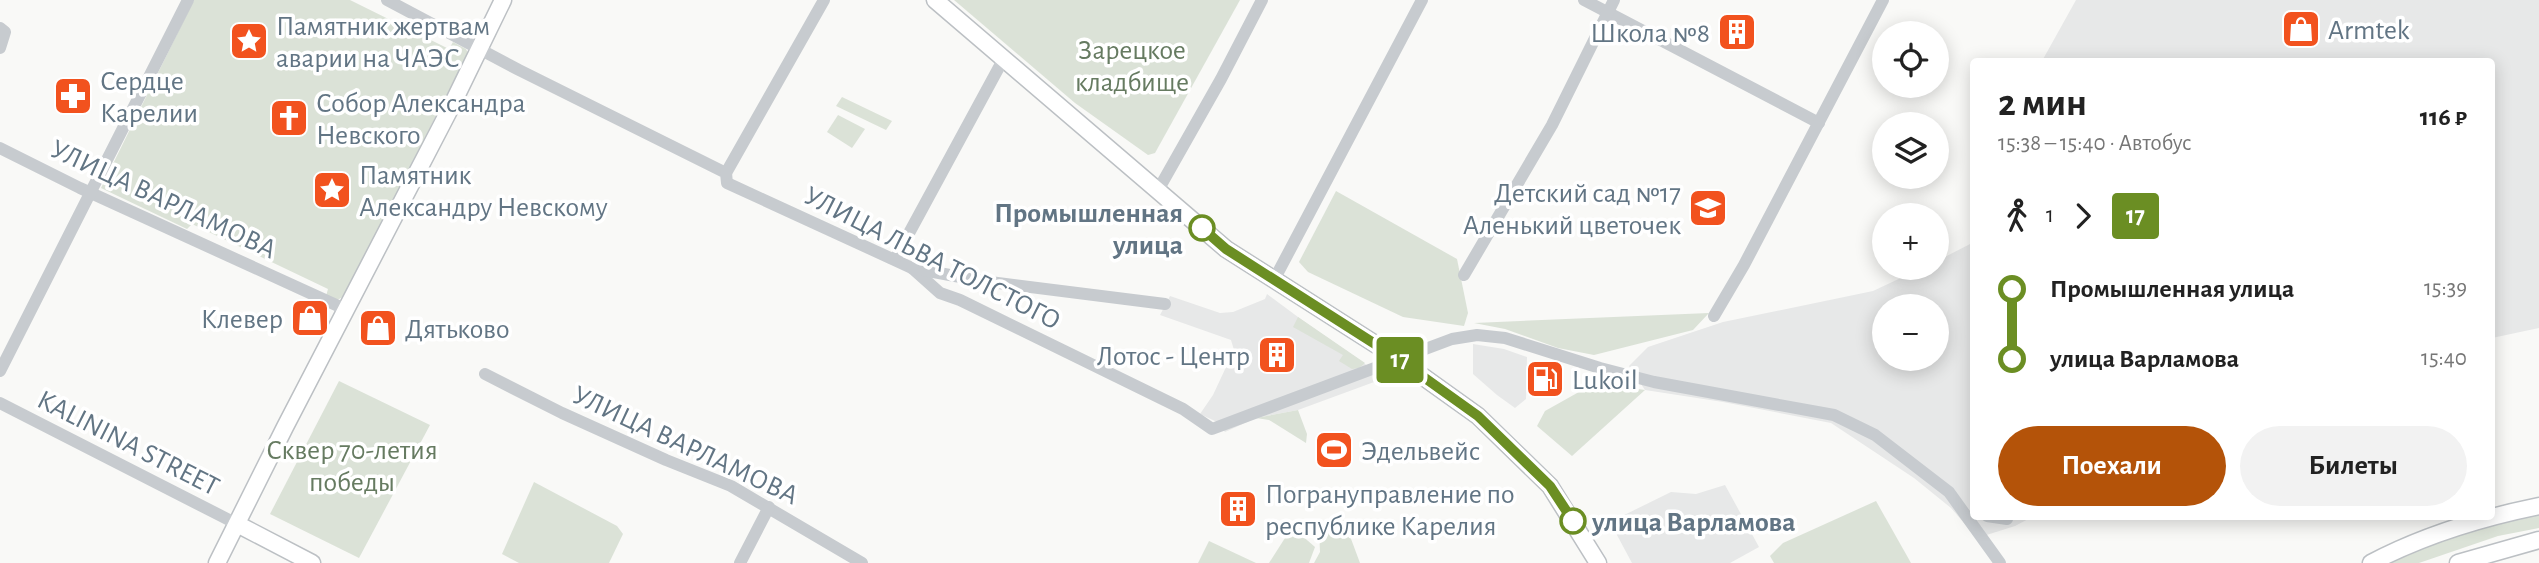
<!DOCTYPE html>
<html lang="ru">
<meta charset="utf-8">
<style>
body{margin:0;font-family:"Alegreya Sans",sans-serif;background:#f2f2f2;color:#222;height:100vh;display:flex;flex-direction:column;font-size:26px;white-space:nowrap}
*{box-sizing:border-box;margin:0}
p{font-size:23px;color:#767676}
.icon{flex:none;width:38px;height:38px;fill:none;stroke:currentColor;stroke-width:2;stroke-linecap:round;stroke-linejoin:round}
.map{position:relative;flex:1;overflow:hidden}
.details{position:absolute;left:1970px;top:58px;width:525px;height:462px;display:flex;flex-direction:column;background:#fff;border-radius:7px;box-shadow:0 4px 18px #0003}
.details>*{flex:none}
.badge{padding:0 14px;border-radius:5px;font-size:24px;line-height:46px}
.tools{position:absolute;left:1872px;top:21px;display:grid;gap:14px}
.tools a{display:grid;place-items:center;width:77px;height:77px;border-radius:50%;background:#fff;box-shadow:0 4px 18px #0003;font-size:35px}
.map>.badge{position:absolute;translate:-50% -50%;box-shadow:0 0 0 4px #fff}
.legs{display:flex;align-items:center;gap:10px;height:77px;padding:0 28px;font-size:23px}
.legs p{margin-inline-start:auto}
.overview{display:flex;align-items:center;justify-content:space-between;height:119px;padding:0 28px}
h1{font-size:38px;font-weight:700;line-height:52px}
.primary-button{display:flex;gap:14px;margin-top:auto;padding:14px 28px}
.primary-button a{flex:1;height:80px;border-radius:42px;background:#b45309;color:#fff;font-size:28px;font-weight:700;line-height:80px;text-align:center}
.primary-button a+a{background:#f2f2f2;color:#222}
ul{padding:0 28px;list-style:none}
li{display:flex;align-items:center;gap:24px;height:70px;font-size:26px}
li i{display:grid;place-items:center;width:10px;height:100%;margin:0 9px;background:currentColor}
li i::after{content:'';width:18px;height:18px;margin:-9px;border:5px solid;border-radius:50%;background:#fff}
li p{margin-inline-start:auto}
li:first-child i{background:linear-gradient(#0000 50%,currentColor 0)}
li:last-child i{background:linear-gradient(currentColor 50%,#0000 0)}
.map>svg:first-child{display:block}
</style>
<div class="map">
<svg width="2539" height="563" viewBox="0 0 2539 563">
<rect width="100%" height="100%" fill="#f9f9f7"/>
<g fill="#e7e8e8" fill-rule="evenodd">
<path d="M2076,0H2539V328L2492,338V61H2042Z"/>
<path d="M1974,242V516H2034L2015,526L1977,538L1951,508L1914,478L1831,423L1723,402L1645,390L1629,366L1648,347L1723,322L1873,291L1922,268H1937V261ZM1885,306H1937V359H1885Z"/>
<path d="M1267,294L1298,317L1385,378L1298,410L1256,418L1225,432L1217,422L1200,414L1213,395L1234,350L1231,340L1160,315L1170,296L1220,313L1233,312L1265,299Z"/>
<path d="M1473,344L1504,349L1527,357L1526,399L1515,408L1497,395L1473,374Z"/>
<path d="M1725,485L1759,547L1730,563H1632L1610,522L1671,492L1696,494Z"/>
</g>
<g fill="#dbe2d7">
<path d="M194,0H350L449,49L453,42L466,49L468,53L464,61L344,296L336,301L326,296L328,289L192,224L187,229L101,188Z"/>
<path d="M954,0H1240L1155,153L1148,155L1075,103Z"/>
<path d="M842,97L892,121L886,130L836,106Z"/>
<path d="M838,115L865,129L852,148L827,132Z"/>
<path d="M1336,191L1457,259L1468,313L1464,326L1403,317L1308,272L1299,262Z"/>
<path d="M1709,313L1693,330L1594,355L1558,348L1505,329L1474,323Z"/>
<path d="M1298,317L1365,363L1359,368L1352,369L1339,361L1343,355L1293,327Z"/>
<path d="M339,381L430,425L359,558L270,514Z"/>
<path d="M1595,383L1645,390L1572,456L1537,426L1545,411Z"/>
<path d="M1298,410L1307,434L1306,443L1269,420L1256,418Z"/>
<path d="M534,482L617,526L623,534L609,563H519L502,554Z"/>
<path d="M1876,501L1911,563H1774L1770,556L1783,543Z"/>
<path d="M2539,515V528L2498,536L2419,563H2386L2463,532Z"/>
<path d="M1344,520L1360,563H1314L1320,552L1319,530Z"/>
<path d="M1292,527L1315,547L1309,563H1269Z"/>
<path d="M1209,541L1256,563H1198Z"/>
</g>
<g fill="none" stroke-linecap="round" stroke-linejoin="round">
<defs>
<g id="major">
<path d="M935,0L1226,249L1397,358L1478,416L1550,486L1598,563"/>
<path d="M237,524L312,563"/>
<path d="M217,563L285,427L451,107L503,0"/>
<path d="M2371,563C2424,535 2480,518 2539,506"/>
<path d="M2458,563L2539,540"/>
</g>
</defs>
<use href="#major" stroke="#bcc0c4" stroke-width="19"/>
<g stroke="#c7cbcf" stroke-width="12">
<path d="M387,0L519,70L726,173L727,183L912,268L940,293L960,300L1183,409L1212,429L1452,339L1477,335L1505,338L1600,368L1654,382L1834,415L1875,435L1949,492L2000,563"/>
<path d="M1584,0L1819,123"/>
<path d="M0,28L5,32L0,48"/>
<path d="M0,148L80,188L347,310"/>
<path d="M726,173L824,0"/>
<path d="M1157,192L1221,79L1262,0"/>
<path d="M895,259L1004,58"/>
<path d="M912,268L982,281L1165,304"/>
<path d="M1464,275L1552,125L1614,0"/>
<path d="M1274,280L1422,0"/>
<path d="M1714,316L1744,265L1883,0"/>
<path d="M0,371L188,0"/>
<path d="M485,374L562,413L666,460L731,486L862,563"/>
<path d="M0,403L237,524"/>
<path d="M1987,516L2007,519"/>
<path d="M740,563L769,507"/>
</g>
<use href="#major" stroke="#fff" stroke-width="16"/>
</g>
<g fill="none" stroke-linecap="round" stroke-linejoin="round">
<defs>
<path id="line-1" d="M1202,228L1226,249L1397,358L1478,416L1550,486L1573,521"/>
</defs>
<use href="#line-1" stroke="#fff" stroke-width="16"/>
<use href="#line-1" stroke="#6b8e23" stroke-width="10"/>
</g>
<defs>
<symbol id="shop-square" viewBox="-11 -11 22 22"><rect x="-9" y="-9" width="18" height="18" rx="4" fill="#f2521e" stroke="#fff"/><path d="M-5-2.5h2.3a2.7 3.5 0 0 1 5.4 0H5L5.5 6h-11ZM-1.5-2.5h3a1.5 2.3 0 0 0-3 0Z" fill="#fff"/></symbol>
<symbol id="building-square" viewBox="-11 -11 22 22"><rect x="-9" y="-9" width="18" height="18" rx="4" fill="#f2521e" stroke="#fff"/><path d="M-4-6H4V6H1V3H-1V6H-4ZM-2.5-4.3h1.7v1.8h-1.7ZM.8-4.3h1.7v1.8H.8ZM-2.5-1h1.7V.8h-1.7ZM.8-1h1.7V.8H.8Z" fill="#fff"/></symbol>
<symbol id="sight-square" viewBox="-11 -11 22 22"><rect x="-9" y="-9" width="18" height="18" rx="4" fill="#f2521e" stroke="#fff"/><path d="M0-6L1.8-2.2L6-1.7L2.9 1.2L3.7 5.4L0 3.3L-3.7 5.4L-2.9 1.2L-6-1.7L-1.8-2.2Z" fill="#fff"/></symbol>
<symbol id="pharmacy-square" viewBox="-11 -11 22 22"><rect x="-9" y="-9" width="18" height="18" rx="4" fill="#f2521e" stroke="#fff"/><path d="M-2-6h4v4h4v4h-4v4h-4v-4h-4v-4h4Z" fill="#fff"/></symbol>
<symbol id="church-square" viewBox="-11 -11 22 22"><rect x="-9" y="-9" width="18" height="18" rx="4" fill="#f2521e" stroke="#fff"/><path d="M-1.2-6h2.4v3.5h3.3v2.4h-3.3V6h-2.4V-.1h-3.3v-2.4h3.3Z" fill="#fff"/></symbol>
<symbol id="school-square" viewBox="-11 -11 22 22"><rect x="-9" y="-9" width="18" height="18" rx="4" fill="#f2521e" stroke="#fff"/><path d="M0-5L7-2L0 1L-7-2ZM-4 1L0 2.5L4 1V4Q0 6-4 4Z" fill="#fff"/></symbol>
<symbol id="fuel-square" viewBox="-11 -11 22 22"><rect x="-9" y="-9" width="18" height="18" rx="4" fill="#f2521e" stroke="#fff"/><path d="M-5.5-6h7V0h2V4h1.3V-2.5L3-4.5l.8-.8L6-3V5H2.5V1h-1V6h-7ZM-4.2-4.7v3.2H.2V-4.7Z" fill="#fff"/></symbol>
<symbol id="stadium-square" viewBox="-11 -11 22 22"><rect x="-9" y="-9" width="18" height="18" rx="4" fill="#f2521e" stroke="#fff"/><path d="M0-5a6.5 5 0 1 0 0 10a6.5 5 0 1 0 0-10ZM-3.5-1.8h7v3.6h-7Z" fill="#fff"/></symbol>
</defs>
<g fill-rule="evenodd">
<use href="#shop-square" x="2279" y="7" width="44" height="44"/>
<use href="#building-square" x="1715" y="10" width="44" height="44"/>
<use href="#sight-square" x="227" y="19" width="44" height="44"/>
<use href="#pharmacy-square" x="51" y="74" width="44" height="44"/>
<use href="#church-square" x="267" y="96" width="44" height="44"/>
<use href="#sight-square" x="310" y="168" width="44" height="44"/>
<use href="#school-square" x="1686" y="186" width="44" height="44"/>
<use href="#shop-square" x="288" y="296" width="44" height="44"/>
<use href="#shop-square" x="356" y="306" width="44" height="44"/>
<use href="#building-square" x="1255" y="333" width="44" height="44"/>
<use href="#fuel-square" x="1523" y="357" width="44" height="44"/>
<use href="#stadium-square" x="1312" y="428" width="44" height="44"/>
<use href="#building-square" x="1216" y="487" width="44" height="44"/>
</g>
<g fill="#fff" stroke="#6b8e23" stroke-width="3.5">
<circle cx="1202" cy="228" r="12"/>
<circle cx="1573" cy="521" r="12"/>
</g>
<g text-anchor="middle" stroke-width="7" stroke-linejoin="round" paint-order="stroke">
<g font-size="28" fill="#627584" stroke="#fff" text-anchor="start">
<text x="276" y="35">Памятник жертвам<tspan x="276" dy="32">аварии на ЧАЭС</tspan></text>
<text x="2328" y="39">Armtek</text>
<text x="1710" y="42" text-anchor="end">Школа №8</text>
<text x="100" y="90">Сердце<tspan x="100" dy="32">Карелии</tspan></text>
<text x="316" y="112">Собор Александра<tspan x="316" dy="32">Невского</tspan></text>
<text x="359" y="184">Памятник<tspan x="359" dy="32">Александру Невскому</tspan></text>
<text x="1681" y="202" text-anchor="end">Детский сад №17<tspan x="1681" dy="32">Аленький цветочек</tspan></text>
<text x="283" y="328" text-anchor="end">Клевер</text>
<text x="405" y="338">Дятьково</text>
<text x="1250" y="365" text-anchor="end">Лотос - Центр</text>
<text x="1572" y="389">Lukoil</text>
<text x="1361" y="460">Эдельвейс</text>
<text x="1265" y="503">Погрануправление по<tspan x="1265" dy="32">республике Карелия</tspan></text>
</g>
<g font-size="28" fill="#667b61" stroke="#fff">
<text x="1132" y="59">Зарецкое<tspan x="1132" dy="32">кладбище</tspan></text>
<text x="352" y="459">Сквер 70-летия<tspan x="352" dy="32">победы</tspan></text>
</g>
<g font-size="28" fill="#627584" stroke="#fff">
<text transform="translate(164 198) rotate(25)" y="10">УЛИЦА ВАРЛАМОВА</text>
<text transform="translate(933 257) rotate(27)" y="10">УЛИЦА ЛЬВА ТОЛСТОГО</text>
<text transform="translate(129 442) rotate(27)" y="10">KALININA STREET</text>
<text transform="translate(686 444) rotate(25)" y="10">УЛИЦА ВАРЛАМОВА</text>
</g>
<g font-size="28" font-weight="bold" fill="#627584" stroke="#fff" text-anchor="end">
<text x="1183" y="222">Промышленная<tspan x="1183" dy="32">улица</tspan></text>
<text x="1592" y="531" text-anchor="start">улица Варламова</text>
</g>
</g>
</svg>
<div class="tools">
<a><svg class="icon" aria-label="locate" viewBox="0 0 24 24"><circle cx="12" cy="12" r="6"/><path d="M12 2v4M12 18v4M2 12h4M18 12h4"/></svg></a>
<a><svg class="icon" aria-label="layers" viewBox="0 0 24 24"><path d="M12 4l9 5-9 5-9-5zM3 14l9 5 9-5"/></svg></a>
<a>+</a>
<a>−</a>
</div>
<b class="badge" style="left:1400px;top:360px;background:#6b8e23;color:#fff">17</b>
<section class="details">
<div class="overview"><div><h1>2 мин</h1><p>15:38 – 15:40 · Автобус</p></div><b>116 ₽</b></div>
<div class="legs"><svg class="icon" aria-label="walk" viewBox="0 0 24 24"><circle cx="13" cy="4" r="2"/><path d="M13 8l-2 6 4 7M11 14l-3 7M7 12l3-4h3l4 4"/></svg>1<svg class="icon" aria-label="forward" viewBox="0 0 24 24"><path d="M9 5l7 7-7 7"/></svg><b class="badge" style="background:#6b8e23;color:#fff">17</b></div>
<ul>
<li><i style="color:#6b8e23"></i><b>Промышленная улица</b><p>15:39</p></li>
<li><i style="color:#6b8e23"></i><b>улица Варламова</b><p>15:40</p></li>
</ul>
<div class="primary-button"><a>Поехали</a><a>Билеты</a></div>
</section>
</div>
